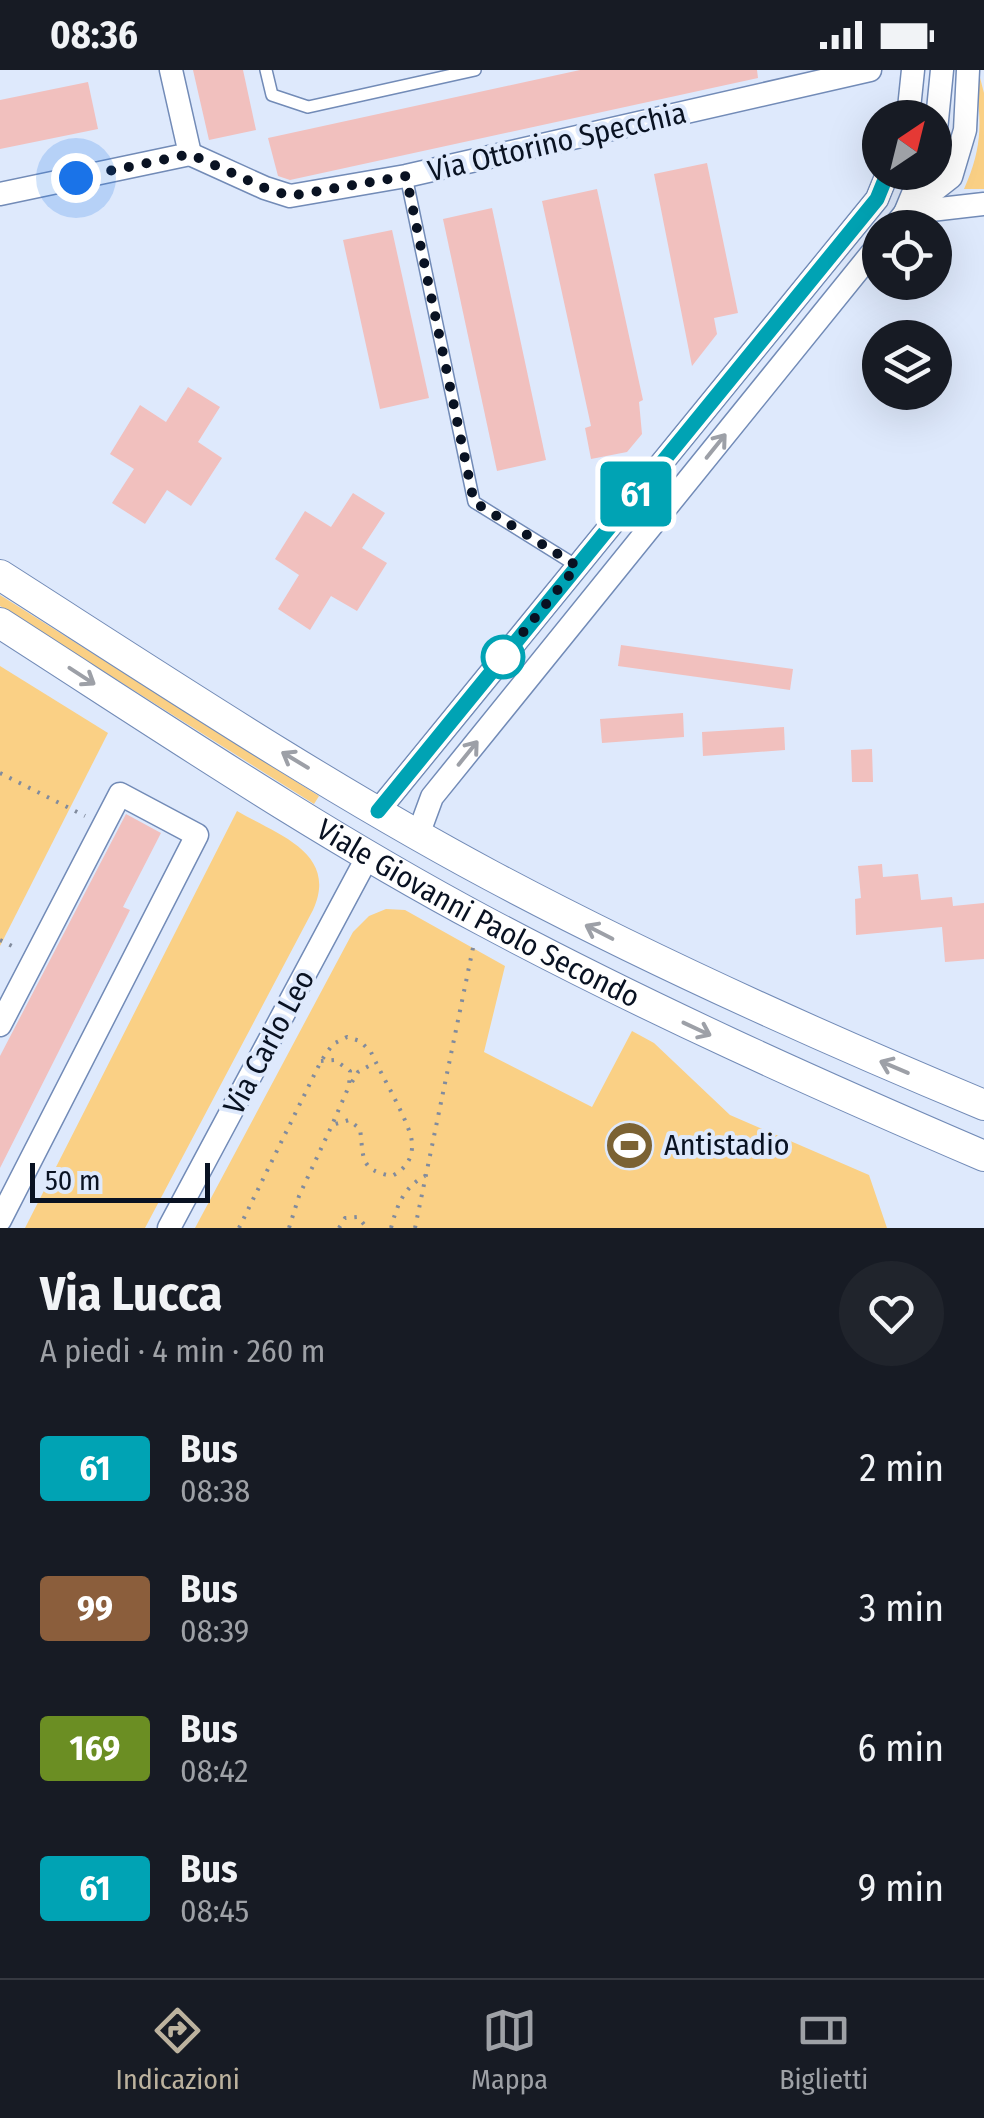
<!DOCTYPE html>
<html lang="it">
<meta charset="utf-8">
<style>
body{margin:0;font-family:"Fira Sans Condensed",sans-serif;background:#20242c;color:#f1f3f6;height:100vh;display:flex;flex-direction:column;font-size:38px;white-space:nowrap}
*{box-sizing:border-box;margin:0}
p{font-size:32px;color:#9ea1a6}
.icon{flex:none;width:55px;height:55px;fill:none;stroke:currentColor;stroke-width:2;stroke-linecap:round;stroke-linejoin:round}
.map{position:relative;height:1158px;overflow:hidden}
.side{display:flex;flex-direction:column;background:#171b24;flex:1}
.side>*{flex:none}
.badge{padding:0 20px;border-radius:8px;font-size:35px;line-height:65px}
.needle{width:65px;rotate:35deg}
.controls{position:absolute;left:862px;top:30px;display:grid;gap:20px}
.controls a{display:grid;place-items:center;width:90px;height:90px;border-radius:50%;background:#171b24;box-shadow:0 10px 40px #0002;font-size:50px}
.scale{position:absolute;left:30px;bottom:25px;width:180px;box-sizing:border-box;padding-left:10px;border:5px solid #091222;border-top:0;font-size:28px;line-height:35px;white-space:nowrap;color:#091222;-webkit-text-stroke:8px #dee9fc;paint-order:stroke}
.you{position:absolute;width:50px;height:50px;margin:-25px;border:8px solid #fff;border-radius:50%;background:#1a73e8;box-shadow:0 0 0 15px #1a73e833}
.map>.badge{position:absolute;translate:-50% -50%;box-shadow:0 0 0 5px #fff}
.round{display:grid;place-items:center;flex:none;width:105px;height:105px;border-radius:52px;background:#20242c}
.headline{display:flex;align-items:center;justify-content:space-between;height:170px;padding:0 40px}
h1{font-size:48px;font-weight:700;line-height:75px}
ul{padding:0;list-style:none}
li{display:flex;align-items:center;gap:30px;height:140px;padding:0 40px}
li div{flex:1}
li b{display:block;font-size:38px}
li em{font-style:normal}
li .badge{min-width:110px;font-weight:700;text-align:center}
.status{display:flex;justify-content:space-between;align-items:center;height:70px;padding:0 50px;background:#171b24;direction:ltr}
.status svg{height:28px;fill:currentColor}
.menu{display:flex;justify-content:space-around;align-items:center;height:140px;border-top:2px solid #363941;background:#171b24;font-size:28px;color:#9ea1a6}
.menu a{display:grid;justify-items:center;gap:5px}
.menu .current{color:#bcb29e}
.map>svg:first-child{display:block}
</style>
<div class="status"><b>08:36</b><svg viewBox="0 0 49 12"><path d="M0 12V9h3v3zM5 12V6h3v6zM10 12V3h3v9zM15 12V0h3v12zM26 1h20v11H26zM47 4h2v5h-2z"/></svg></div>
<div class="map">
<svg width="984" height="1158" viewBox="0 0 984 1158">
<rect width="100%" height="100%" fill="#dee9fc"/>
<g fill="#fad085">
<path d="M973,0H978L984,23V119H964C984,75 982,47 973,0Z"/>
<path d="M0,525L319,726L314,734L0,536Z"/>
<path d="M0,596L108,663L0,876Z"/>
<path d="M237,741C278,765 339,783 313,840L145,1158H25Z"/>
<path d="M386,839L405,840L505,896L484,982L592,1037L632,961L654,973L730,1045L869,1105L887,1158H195L353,862L369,846Z"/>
</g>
<g fill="#f1c0be">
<path d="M193,0H243L256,60L209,70Z"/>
<path d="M580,0H757L758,8L290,110L278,106L268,68Z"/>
<path d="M88,12L98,59L0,79V30Z"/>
<path d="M707,93L738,243L714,248L717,264L692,296L654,104Z"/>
<path d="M597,119L643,330L639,332L642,364L627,382L591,389L585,358L591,356L542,131Z"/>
<path d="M492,138L546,390L497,401L443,149Z"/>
<path d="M392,160L429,328L380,339L343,170Z"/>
<path d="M188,317L220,337L198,372L222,388L191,436L167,420L145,454L112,433L134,399L110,384L140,335L166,352Z"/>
<path d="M353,423L385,443L362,478L387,493L357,541L331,526L310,560L278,539L299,505L275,489L305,441L331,457Z"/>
<path d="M621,575L793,599L790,620L618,596Z"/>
<path d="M683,643L684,667L602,673L600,649Z"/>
<path d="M784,657L785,680L703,686L702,662Z"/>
<path d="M872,679L873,712H852L851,680Z"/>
<path d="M126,744L161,763L123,837L130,840L0,1098V986Z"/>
<path d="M882,794L883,807L918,804L921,830L952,827L953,836L984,833V889L945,892L942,857L856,865L855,829L861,828L858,796Z"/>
</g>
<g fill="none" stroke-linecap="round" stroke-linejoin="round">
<defs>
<g id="lane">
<path d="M266,0L272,25L308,37L475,0"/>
<path d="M406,106L474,432L577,496"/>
</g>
<g id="street">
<path d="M908,48L913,0"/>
<path d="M935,70L942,0"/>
<path d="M190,84L265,118L290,126L406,106L870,0"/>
<path d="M0,124L190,84L171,0"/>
<path d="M905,143L951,107L965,60L968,0"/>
<path d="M905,143L984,134"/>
<path d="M893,158L905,143L922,102"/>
<path d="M378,741L877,129L888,102"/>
<path d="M418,765L432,727L880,173"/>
<path d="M0,955L120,724L197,765L0,1150"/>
<path d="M169,1158L368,786"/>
</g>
<g id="secondary">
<path d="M0,505C161,608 322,715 490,805C651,891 816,965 984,1035"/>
<path id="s1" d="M0,553C159,655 317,762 484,851C647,938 814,1013 984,1086"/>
</g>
</defs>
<use href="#lane" stroke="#728bb7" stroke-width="14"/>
<use href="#street" stroke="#728bb7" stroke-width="25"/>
<use href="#secondary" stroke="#728bb7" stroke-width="32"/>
<g stroke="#818b9d" stroke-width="4" stroke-dasharray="2.5 8" stroke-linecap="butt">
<path d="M0,703L85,746"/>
<path d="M0,870L14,877"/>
<path d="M321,991L335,990L350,1001L349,1016L332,1055"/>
<path d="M352,1012L358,1002L374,993"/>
<path d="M239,1158L321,991L333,974L347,967L360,971L371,982C380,1003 411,1054 412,1073C413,1089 405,1099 392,1106C359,1100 364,1088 360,1059L349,1050L332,1055L299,1126L289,1158"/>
<path d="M339,1158L345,1148L358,1147L367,1158"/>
<path d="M391,1158C397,1135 404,1117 425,1106"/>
<path d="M415,1158L474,873"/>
</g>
<use href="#lane" stroke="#fff" stroke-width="11"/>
<use href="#street" stroke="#fff" stroke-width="22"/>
<use href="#secondary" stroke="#fff" stroke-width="30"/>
</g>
<defs><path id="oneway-shaft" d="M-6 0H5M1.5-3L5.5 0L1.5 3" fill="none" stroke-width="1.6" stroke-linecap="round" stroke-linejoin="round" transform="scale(2.5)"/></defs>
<g stroke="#9da0a7">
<use href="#oneway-shaft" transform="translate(716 376) rotate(-51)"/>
<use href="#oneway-shaft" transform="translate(82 606) rotate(33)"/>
<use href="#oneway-shaft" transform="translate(468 683) rotate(-51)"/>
<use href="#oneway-shaft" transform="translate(295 690) rotate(-149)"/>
<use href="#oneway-shaft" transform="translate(599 862) rotate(-153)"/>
<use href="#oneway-shaft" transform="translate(697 959) rotate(25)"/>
<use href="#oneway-shaft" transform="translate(894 997) rotate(-157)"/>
</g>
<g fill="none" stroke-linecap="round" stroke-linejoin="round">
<defs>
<path id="line" d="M378,741L877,129L888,102"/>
</defs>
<use href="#line" stroke="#fff" stroke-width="22"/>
<use href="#line" stroke="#00a3b4" stroke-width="15"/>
<path stroke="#091222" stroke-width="10" stroke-dasharray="0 18" d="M76,108L190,84L265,118L290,126L406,106L474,432L577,496L503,587"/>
</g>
<defs>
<symbol id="stadium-disc" viewBox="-11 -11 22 22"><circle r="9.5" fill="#7b6233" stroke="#dee9fc"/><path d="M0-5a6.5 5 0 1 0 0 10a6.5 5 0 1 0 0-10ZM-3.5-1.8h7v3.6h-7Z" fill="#fff"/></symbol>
</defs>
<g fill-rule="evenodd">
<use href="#stadium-disc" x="602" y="1048" width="55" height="55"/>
</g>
<circle fill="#fff" stroke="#00a3b4" stroke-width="5" cx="503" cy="587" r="20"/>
<g text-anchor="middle" stroke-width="8" stroke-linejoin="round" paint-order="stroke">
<g font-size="30" fill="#091222" stroke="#dee9fc">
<text transform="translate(557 72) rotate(-13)" y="10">Via Ottorino Specchia</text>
<text dy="10" stroke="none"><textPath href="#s1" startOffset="560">Viale Giovanni Paolo Secondo</textPath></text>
<text transform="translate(269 972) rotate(-62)" y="10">Via Carlo Leo</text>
</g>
<g font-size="30" fill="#091222" stroke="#dee9fc" text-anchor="start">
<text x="664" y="1085">Antistadio</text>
</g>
</g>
</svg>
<div class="controls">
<a><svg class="needle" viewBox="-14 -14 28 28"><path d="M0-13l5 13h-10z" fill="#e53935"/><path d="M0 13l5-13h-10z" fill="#9ea1a6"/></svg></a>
<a><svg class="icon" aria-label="locate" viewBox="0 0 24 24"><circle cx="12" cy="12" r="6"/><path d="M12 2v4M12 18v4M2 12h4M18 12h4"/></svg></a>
<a><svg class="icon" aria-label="layers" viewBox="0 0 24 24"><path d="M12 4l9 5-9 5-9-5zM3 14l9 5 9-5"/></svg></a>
</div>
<div class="scale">50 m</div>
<div class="you" style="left:76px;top:108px"></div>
<b class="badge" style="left:636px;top:424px;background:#00a3b4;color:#fff">61</b>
</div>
<section class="side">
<div class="headline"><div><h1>Via Lucca</h1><p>A piedi · 4 min · 260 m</p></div><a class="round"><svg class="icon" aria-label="heart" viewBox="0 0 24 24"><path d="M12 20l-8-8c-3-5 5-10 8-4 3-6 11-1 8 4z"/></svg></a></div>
<ul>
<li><span class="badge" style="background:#00a3b4;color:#fff">61</span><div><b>Bus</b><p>08:38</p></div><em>2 min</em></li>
<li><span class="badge" style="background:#8b5e3c;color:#fff">99</span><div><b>Bus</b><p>08:39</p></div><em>3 min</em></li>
<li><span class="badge" style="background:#6b8e23;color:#fff">169</span><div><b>Bus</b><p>08:42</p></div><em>6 min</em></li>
<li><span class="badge" style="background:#00a3b4;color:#fff">61</span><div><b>Bus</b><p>08:45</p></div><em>9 min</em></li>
</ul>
</section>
<nav class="menu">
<a class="current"><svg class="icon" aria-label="directions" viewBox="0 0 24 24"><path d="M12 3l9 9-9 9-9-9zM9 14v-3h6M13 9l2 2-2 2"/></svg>Indicazioni</a>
<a><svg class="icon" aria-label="map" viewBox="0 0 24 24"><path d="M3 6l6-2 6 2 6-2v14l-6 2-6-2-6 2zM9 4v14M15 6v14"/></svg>Mappa</a>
<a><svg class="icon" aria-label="tickets" viewBox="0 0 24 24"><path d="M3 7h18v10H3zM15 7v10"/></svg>Biglietti</a>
</nav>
